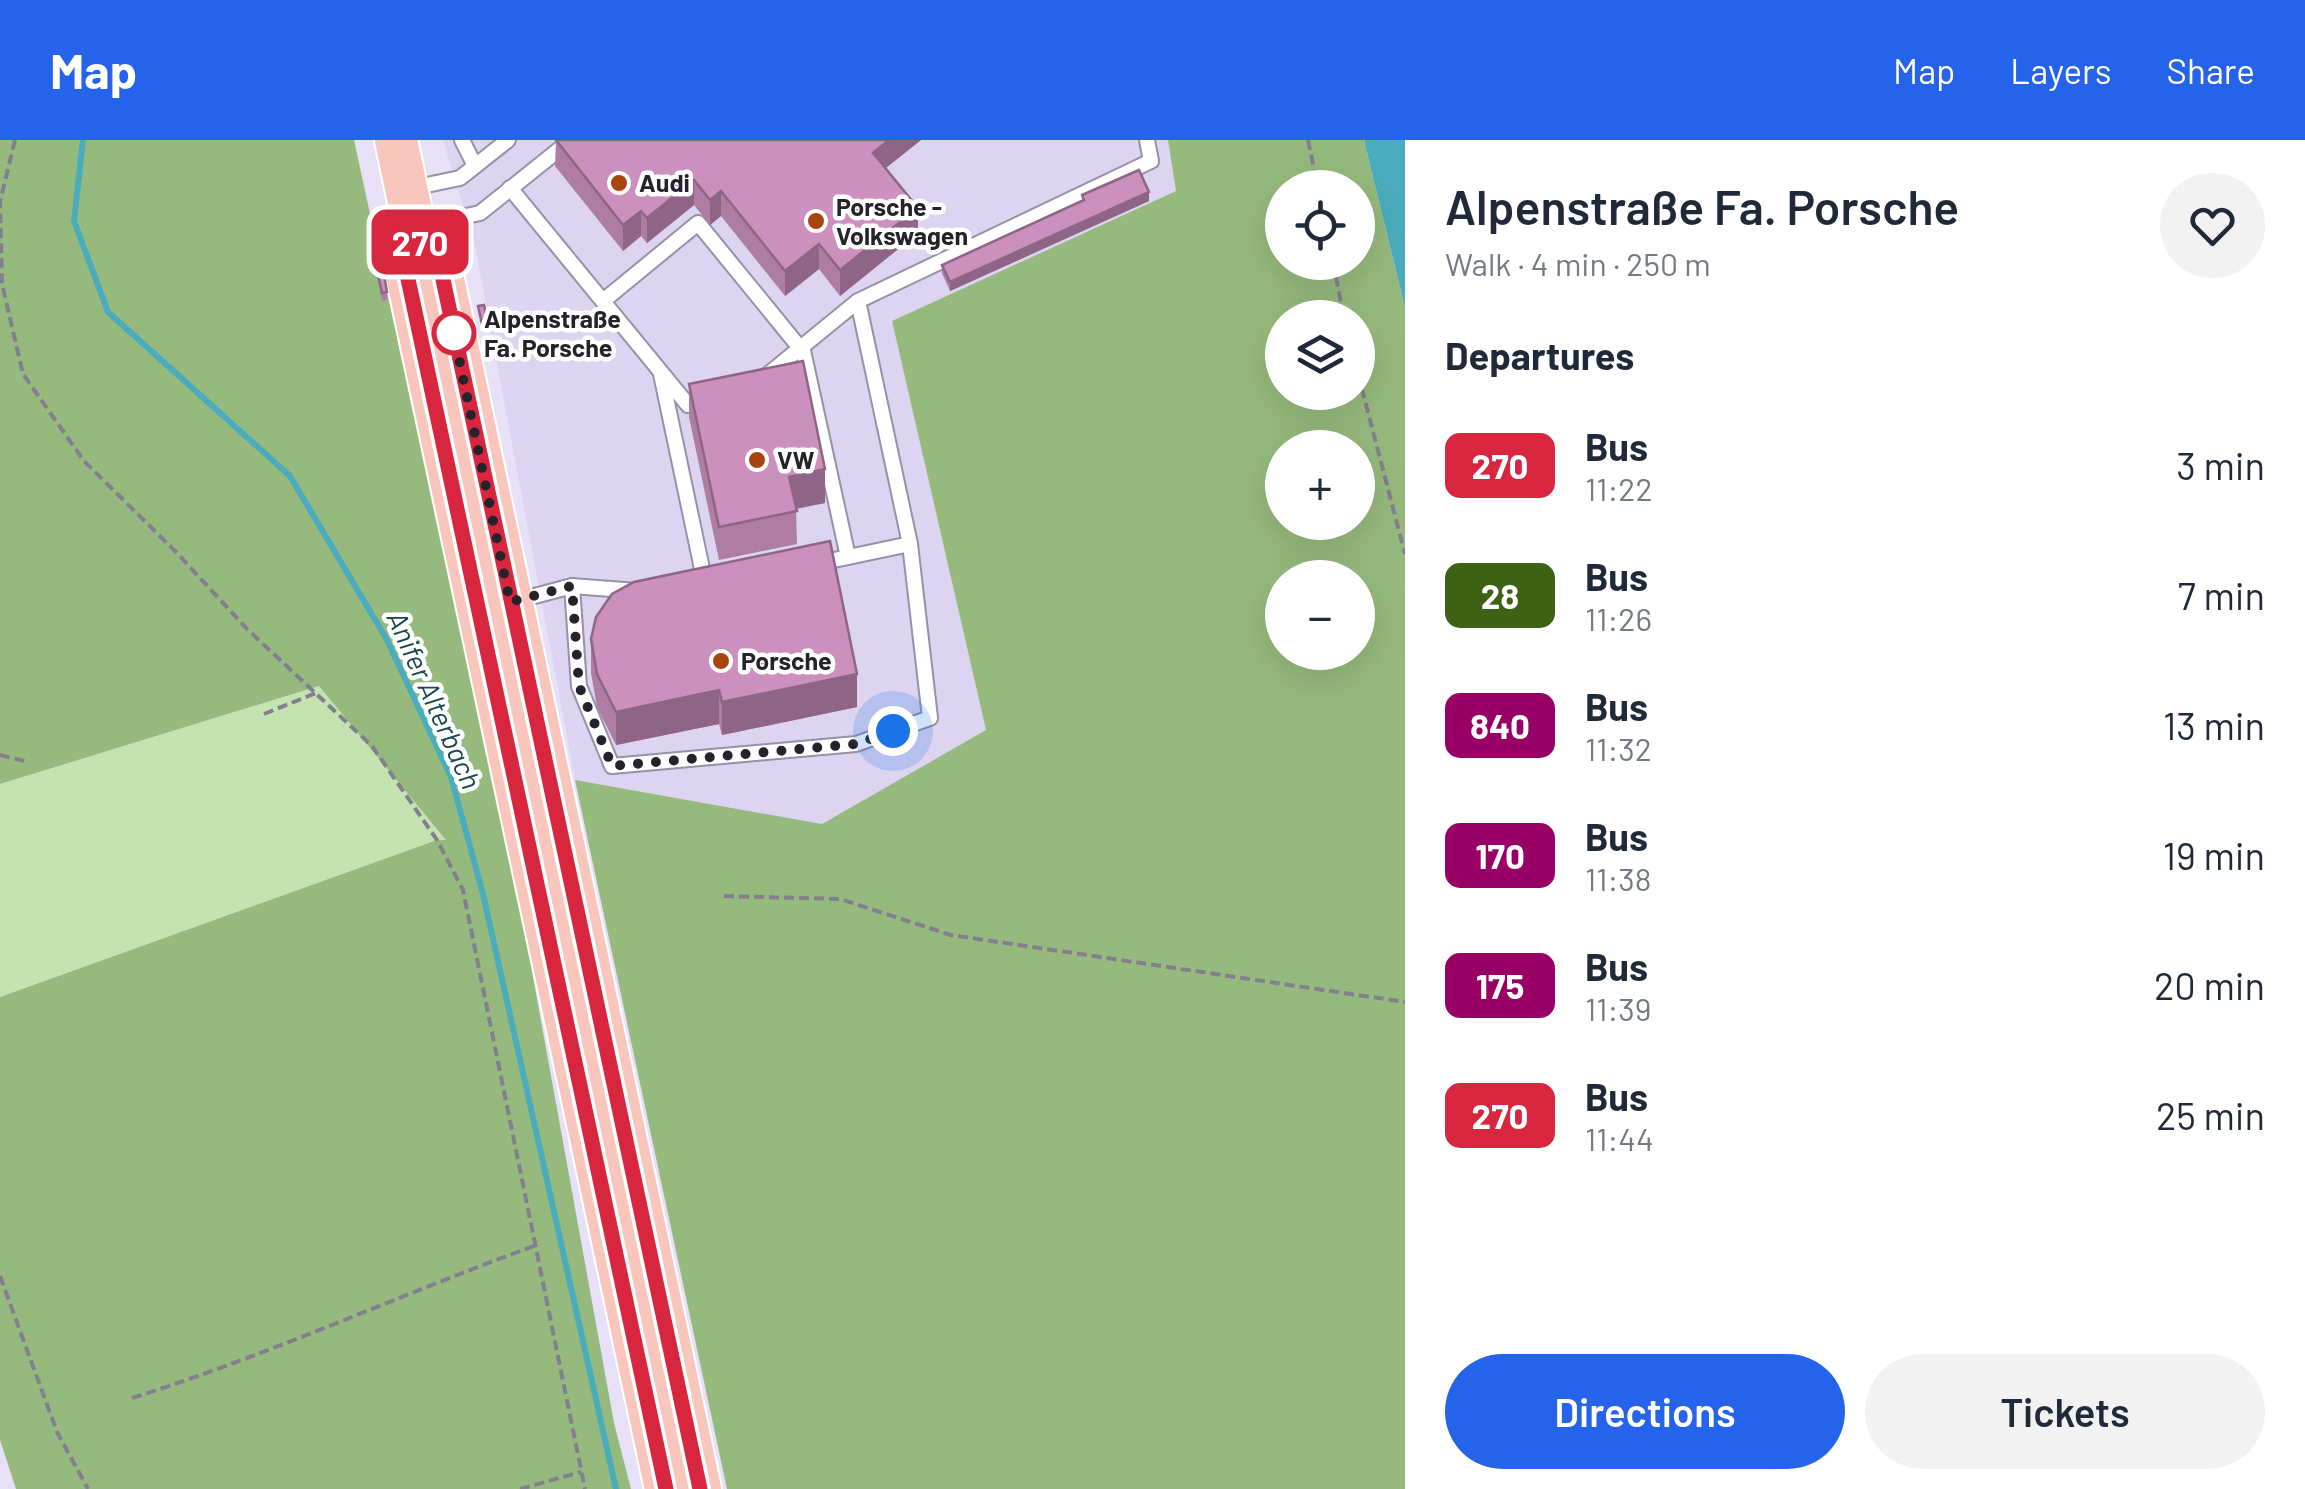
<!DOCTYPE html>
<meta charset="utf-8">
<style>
body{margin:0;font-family:Barlow,sans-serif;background:#f2f2f3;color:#1f2937;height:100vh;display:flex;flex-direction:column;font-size:38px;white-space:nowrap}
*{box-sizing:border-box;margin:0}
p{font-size:32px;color:#747a83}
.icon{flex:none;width:55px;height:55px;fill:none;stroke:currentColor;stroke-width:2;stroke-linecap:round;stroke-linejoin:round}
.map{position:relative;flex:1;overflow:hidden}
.sheet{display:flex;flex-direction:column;background:#fff;width:900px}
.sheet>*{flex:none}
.badge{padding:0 20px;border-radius:15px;font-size:35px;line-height:65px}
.buttons{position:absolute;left:1265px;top:30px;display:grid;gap:20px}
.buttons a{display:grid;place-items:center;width:110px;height:110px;border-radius:50%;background:#fff;box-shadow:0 10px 40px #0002;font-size:50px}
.you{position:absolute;width:50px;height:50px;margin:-25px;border:8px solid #fff;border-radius:50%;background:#1a73e8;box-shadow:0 0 0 15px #1a73e833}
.map>.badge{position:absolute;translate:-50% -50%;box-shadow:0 0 0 5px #fff}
h2{padding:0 40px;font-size:38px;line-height:90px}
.round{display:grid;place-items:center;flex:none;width:105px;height:105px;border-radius:52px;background:#f2f2f3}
.overview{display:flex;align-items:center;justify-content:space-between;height:170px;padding:0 40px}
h1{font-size:48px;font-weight:600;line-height:75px}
.primary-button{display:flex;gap:20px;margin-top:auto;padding:20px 40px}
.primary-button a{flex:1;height:115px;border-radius:60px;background:#2563eb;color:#fff;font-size:40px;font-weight:600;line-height:115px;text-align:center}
.primary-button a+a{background:#f2f2f3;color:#1f2937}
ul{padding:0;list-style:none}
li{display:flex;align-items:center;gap:30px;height:130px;padding:0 40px}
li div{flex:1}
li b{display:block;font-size:38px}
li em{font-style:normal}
li .badge{min-width:110px;font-weight:700;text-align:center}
header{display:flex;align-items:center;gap:60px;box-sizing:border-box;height:140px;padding:0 50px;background:#2563eb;color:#fff}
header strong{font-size:48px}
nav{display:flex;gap:55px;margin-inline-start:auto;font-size:35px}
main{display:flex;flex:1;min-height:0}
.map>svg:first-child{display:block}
</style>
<header>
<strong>Map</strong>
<nav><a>Map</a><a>Layers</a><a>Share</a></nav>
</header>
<main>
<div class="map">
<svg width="1405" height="1349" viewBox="0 0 1405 1349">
<rect width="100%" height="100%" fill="#e7e0f7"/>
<path fill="#ddd4f2" d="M443,0H1168L1177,51L892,181L986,590L822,684L575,640L475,106Z"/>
<path fill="#c4e3b0" d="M319,546L447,701L437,700L0,857V644Z"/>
<g fill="#96ba7d" fill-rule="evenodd">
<path d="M0,0H354L518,754L614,1283L631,1349H16L0,1300V857L437,700H446L319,546L0,644Z"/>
<path d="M1168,0H1364L1405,168V1349H727L575,640L822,684L986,590L892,181L1176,51ZM1282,48H1358V122H1282ZM1282,178H1358V252H1282ZM1282,308H1358V382H1282ZM1282,438H1358V512H1282Z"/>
</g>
<path fill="#4bacbe" d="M1364,0H1405V168Z"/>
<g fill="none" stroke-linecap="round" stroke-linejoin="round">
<path stroke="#4bacbe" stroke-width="6" d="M83,0L74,81L108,172L290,336L387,500L451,637L483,754L616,1349"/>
<defs>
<g id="lane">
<path d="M462,0L475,26"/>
<path d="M510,48L688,265L707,261"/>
<path d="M408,49L460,38L508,0"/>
<path d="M419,86L480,73L571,0"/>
<path d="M603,161L698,83L800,208"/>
<path d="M802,206L848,417"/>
<path d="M661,234L705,443"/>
<path d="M766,236L858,161L1151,21L1147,0"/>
<path d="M815,424L910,404"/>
<path d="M572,446L579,546L612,626L856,604L930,578L910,404L858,161"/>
<path d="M516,461L572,446L637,451"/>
</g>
<g id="primary">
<path d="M396,0L417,100L408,139L666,1349"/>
<path d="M417,100L441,130L700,1349"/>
</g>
</defs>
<use href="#lane" stroke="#9790a6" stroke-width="18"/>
<use href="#primary" stroke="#fff" stroke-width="46"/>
<g stroke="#847f8f" stroke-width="4" stroke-dasharray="10 5" stroke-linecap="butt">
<path d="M15,0L0,62L2,144L23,234L84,321L177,413L247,489L372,606L437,700L463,750L585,1349"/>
<path d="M1308,0L1318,48"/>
<path d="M1333,122L1344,178"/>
<path d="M1358,234L1405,414"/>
<path d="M264,574L316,553"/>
<path d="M0,615L29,622"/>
<path d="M724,756L840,759L951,795L1405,862"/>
<path d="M0,1136L57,1292L88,1349"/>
<path d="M132,1258C269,1215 399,1155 534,1106"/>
<path d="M520,1349L581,1332"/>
</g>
<use href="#lane" stroke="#fff" stroke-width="14"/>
<use href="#primary" stroke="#f9c6be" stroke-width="42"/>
</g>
<g fill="#af7ca3">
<path d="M556,0H921L886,28L918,93L840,156L819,129L785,156L721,76L710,85L694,65L647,103L641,96L623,111L555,26Z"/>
<path d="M1082,55L1149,61L950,151L942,133V125L1082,61Z"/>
<path d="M378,135L387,152V160L382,161Z"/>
<path d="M689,244L825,363L796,369L797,404L719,420L689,277Z"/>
<path d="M591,499L857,567L722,595L719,584L616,605L597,567L591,533Z"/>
</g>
<g fill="#8e6585">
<path d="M889,0H921L873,38V13Z"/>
<path d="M694,40V65L647,103V78Z"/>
<path d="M721,51V76L710,85V60Z"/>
<path d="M1149,52V61L950,151V142Z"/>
<path d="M918,68V93L840,156V130Z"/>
<path d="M641,71V96L623,111V85Z"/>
<path d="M819,104V129L785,156V131Z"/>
<path d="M488,183V191L482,192V184Z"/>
<path d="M825,329V363L789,370V337Z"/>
<path d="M857,534V567L722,595V562Z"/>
<path d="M719,550V584L616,605V572Z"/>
</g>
<g fill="#cb90be" stroke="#8e6585" stroke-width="2.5">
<path d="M556,0H889L873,13L918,68L840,130L819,104L785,131L721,51L710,60L694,40L647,78L641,71L623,85Z"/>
<path d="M1139,30L1149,52L950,142L942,125L1084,60L1082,55Z"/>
<path d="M384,134L387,152L382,153L378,135Z"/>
<path d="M484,165L488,183L482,184L478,166Z"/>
<path d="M803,221L825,329L789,337L797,371L719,387L689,244Z"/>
<path d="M830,401L857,534L722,562L719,550L616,572L597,534L591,499L596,477L612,454L634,442Z"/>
</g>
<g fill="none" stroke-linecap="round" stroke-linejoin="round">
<defs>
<path id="line" d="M666,1349L408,139L417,100L441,130L700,1349"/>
</defs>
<use href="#line" stroke="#fff" stroke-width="22"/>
<use href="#line" stroke="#d7263d" stroke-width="15"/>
<path stroke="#25222b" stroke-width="10" stroke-dasharray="0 18" d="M454,193L453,190L510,462L572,446L579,546L612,626L856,604L893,591"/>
</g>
<g fill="#a84410" stroke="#fff" stroke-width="4">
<circle cx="619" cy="43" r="10"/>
<circle cx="816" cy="81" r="10"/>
<circle cx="757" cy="320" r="10"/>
<circle cx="721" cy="521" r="10"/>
</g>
<circle fill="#fff" stroke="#d7263d" stroke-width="5" cx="454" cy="193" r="20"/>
<g text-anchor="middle" stroke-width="9" stroke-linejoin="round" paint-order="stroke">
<g font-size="25" font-weight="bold" fill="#25222b" stroke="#fff" text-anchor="start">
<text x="639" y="52">Audi</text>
<text x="836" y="76">Porsche -<tspan x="836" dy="29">Volkswagen</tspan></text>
<text x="777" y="329">VW</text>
<text x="741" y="530">Porsche</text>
</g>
<g font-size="25" font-weight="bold" fill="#25222b" stroke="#fff" text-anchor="start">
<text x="484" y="188">Alpenstraße<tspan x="484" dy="29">Fa. Porsche</tspan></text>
</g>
<g font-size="28" font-style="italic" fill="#19454c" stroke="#fff">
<text transform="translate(434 560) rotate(66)" y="10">Anifer Alterbach</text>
</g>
</g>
</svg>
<div class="buttons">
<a><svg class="icon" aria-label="locate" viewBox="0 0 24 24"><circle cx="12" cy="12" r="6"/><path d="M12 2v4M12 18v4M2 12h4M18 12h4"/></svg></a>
<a><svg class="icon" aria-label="layers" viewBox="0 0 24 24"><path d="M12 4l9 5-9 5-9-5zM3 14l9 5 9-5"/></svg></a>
<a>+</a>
<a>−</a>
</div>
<div class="you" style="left:893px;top:591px"></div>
<b class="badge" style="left:420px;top:102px;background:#d7263d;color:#fff">270</b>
</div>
<section class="sheet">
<div class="overview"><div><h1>Alpenstraße Fa. Porsche</h1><p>Walk · 4 min · 250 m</p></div><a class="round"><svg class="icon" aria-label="heart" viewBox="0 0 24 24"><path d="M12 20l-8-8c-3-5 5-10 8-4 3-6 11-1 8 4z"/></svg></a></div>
<h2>Departures</h2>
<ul>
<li><span class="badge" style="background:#d7263d;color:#fff">270</span><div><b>Bus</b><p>11:22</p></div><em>3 min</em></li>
<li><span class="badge" style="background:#3d6214;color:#fff">28</span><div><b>Bus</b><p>11:26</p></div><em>7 min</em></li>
<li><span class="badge" style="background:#906;color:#fff">840</span><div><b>Bus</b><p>11:32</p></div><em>13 min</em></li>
<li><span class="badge" style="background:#906;color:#fff">170</span><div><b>Bus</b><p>11:38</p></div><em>19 min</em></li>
<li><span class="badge" style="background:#906;color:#fff">175</span><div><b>Bus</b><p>11:39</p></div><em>20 min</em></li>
<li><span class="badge" style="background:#d7263d;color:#fff">270</span><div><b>Bus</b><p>11:44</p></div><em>25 min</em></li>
</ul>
<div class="primary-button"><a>Directions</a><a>Tickets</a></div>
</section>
</main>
